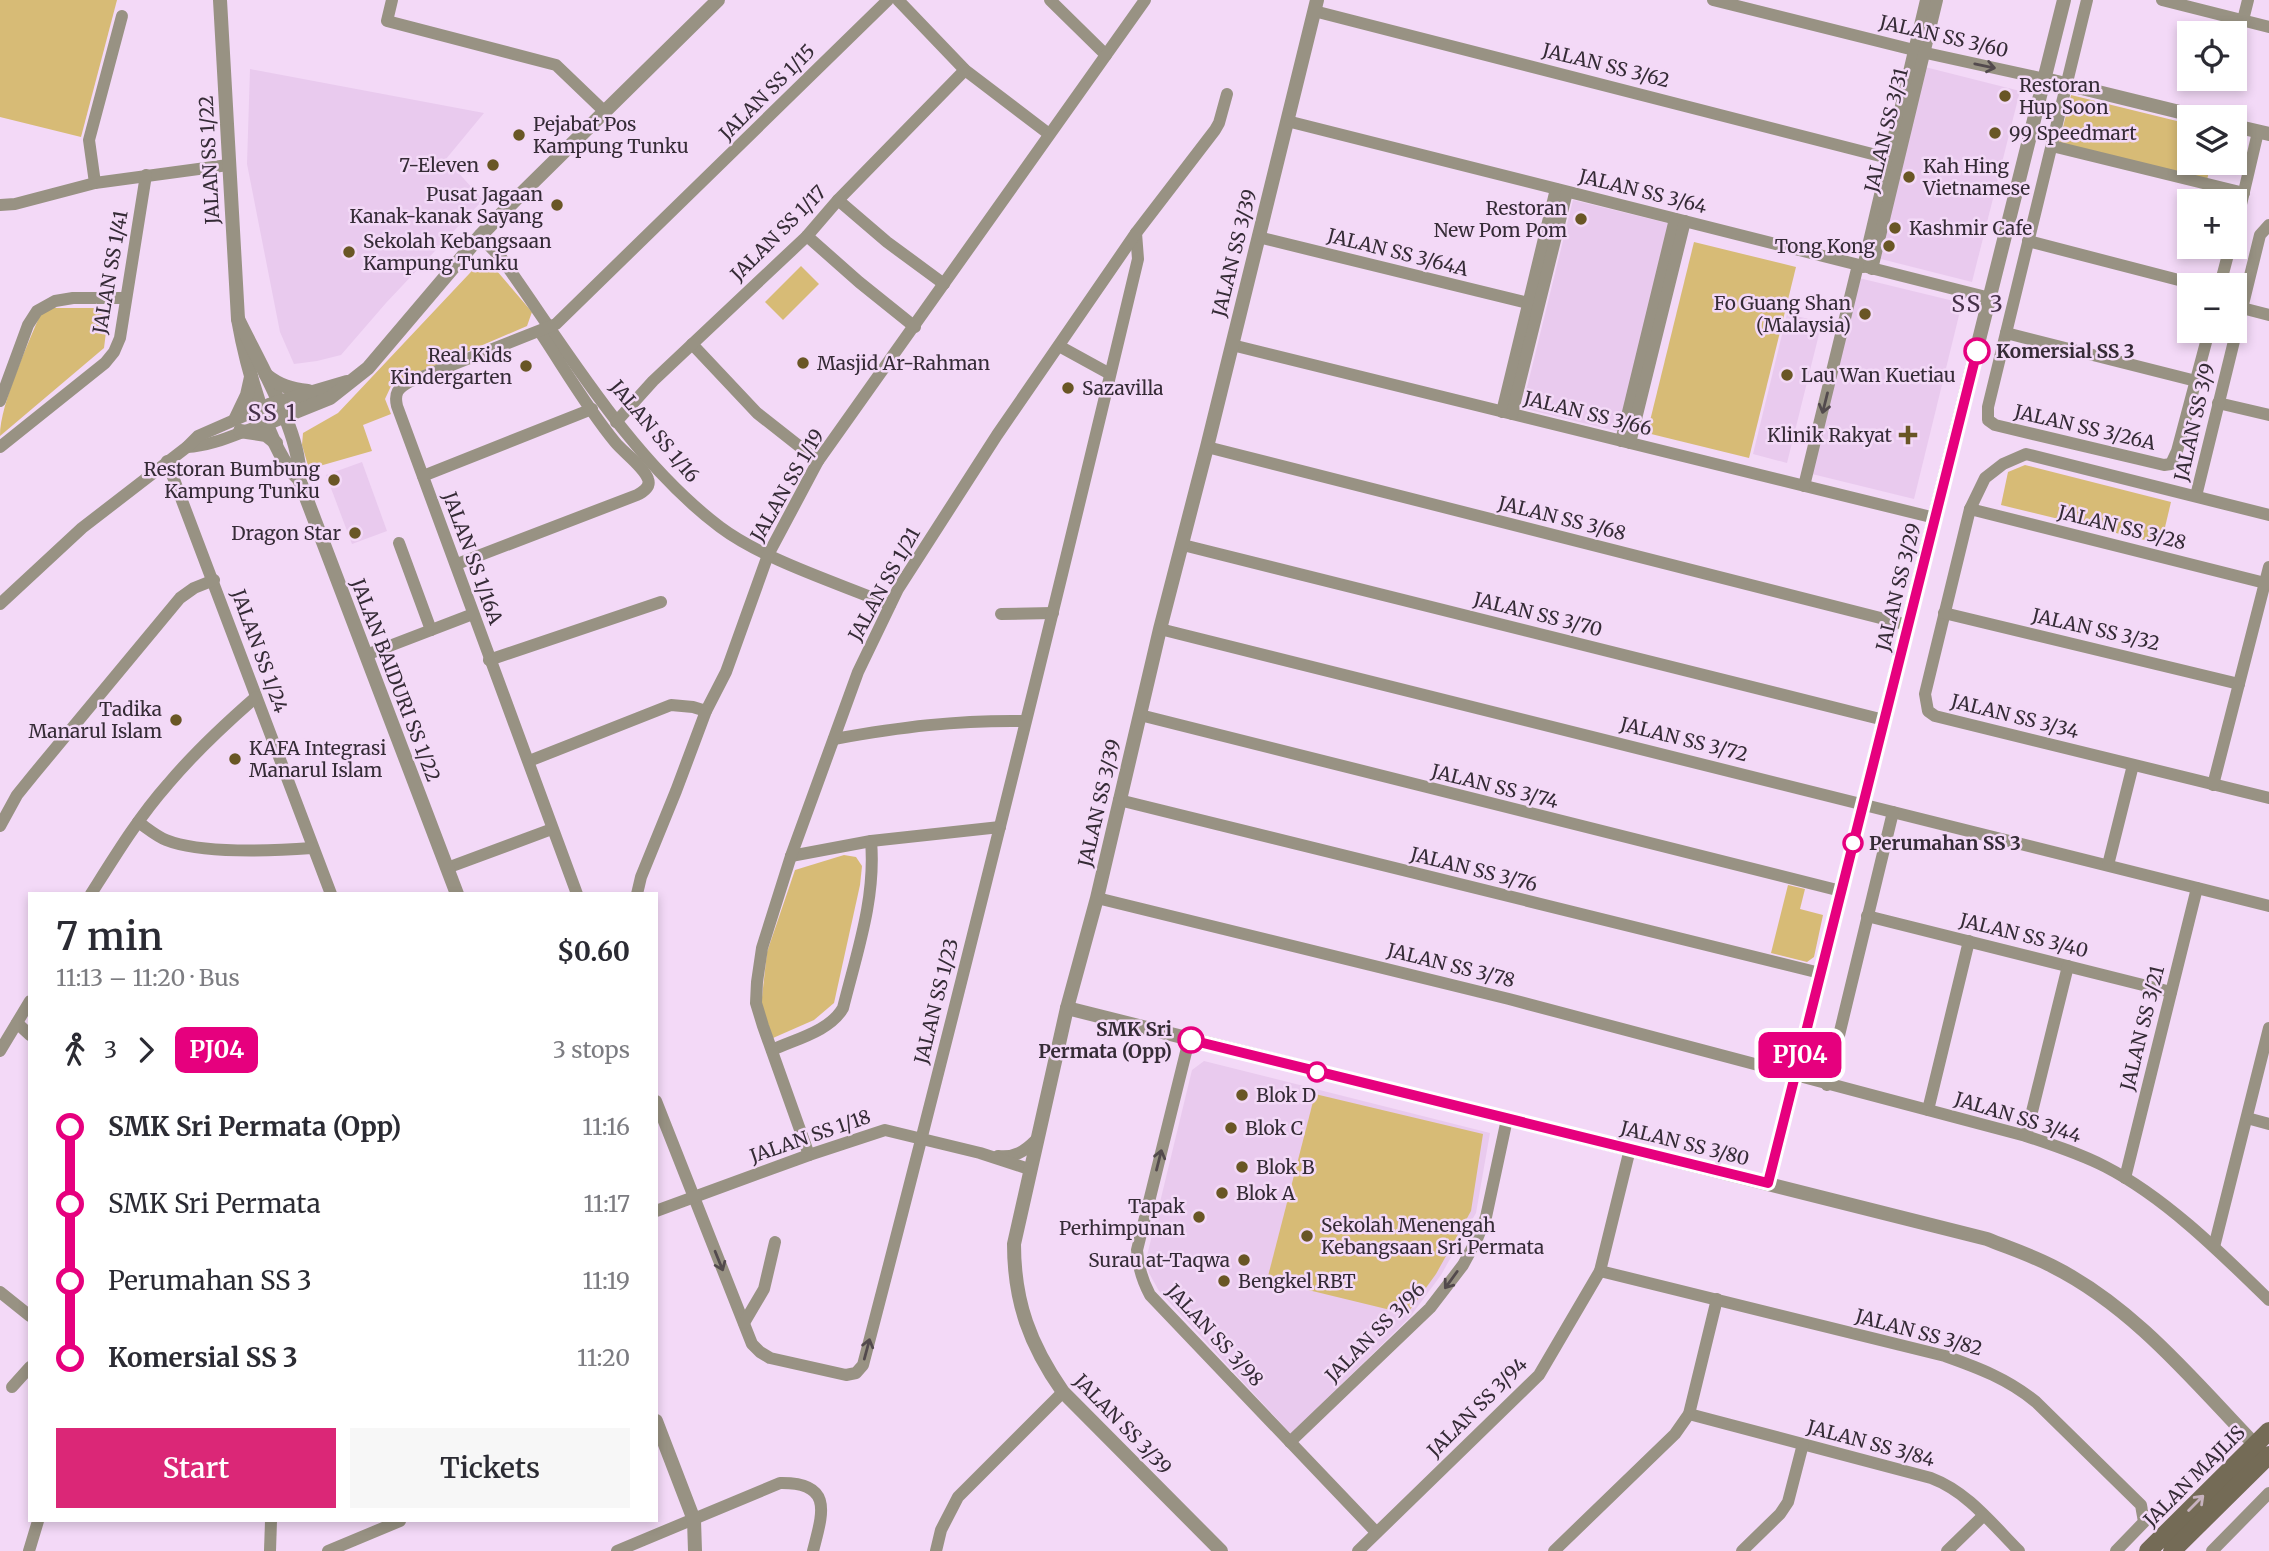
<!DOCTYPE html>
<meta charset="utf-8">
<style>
body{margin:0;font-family:Merriweather,serif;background:#f7f7f7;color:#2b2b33;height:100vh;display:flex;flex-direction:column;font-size:26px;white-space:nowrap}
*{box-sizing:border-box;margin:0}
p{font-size:23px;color:#7c7c81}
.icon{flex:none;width:38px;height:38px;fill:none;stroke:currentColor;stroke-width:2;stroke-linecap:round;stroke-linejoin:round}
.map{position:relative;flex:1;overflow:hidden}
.sheet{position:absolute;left:28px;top:892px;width:630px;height:630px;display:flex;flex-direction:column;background:#fff;border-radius:0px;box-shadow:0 4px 10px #0003}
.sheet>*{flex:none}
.badge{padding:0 14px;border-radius:10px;font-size:24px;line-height:46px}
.tools{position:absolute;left:2177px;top:21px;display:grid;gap:14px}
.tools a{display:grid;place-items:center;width:70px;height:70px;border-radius:0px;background:#fff;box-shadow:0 4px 10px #0003;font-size:35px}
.map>.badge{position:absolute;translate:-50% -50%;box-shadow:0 0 0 4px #fff}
.legs{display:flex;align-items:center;gap:10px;height:77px;padding:0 28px;font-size:23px}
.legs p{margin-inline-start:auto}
.summary{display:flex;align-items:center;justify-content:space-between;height:119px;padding:0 28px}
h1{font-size:38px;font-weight:600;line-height:52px}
.action{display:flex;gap:14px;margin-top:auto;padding:14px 28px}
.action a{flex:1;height:80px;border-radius:0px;background:#db2777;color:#fff;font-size:28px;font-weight:600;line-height:80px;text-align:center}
.action a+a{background:#f7f7f7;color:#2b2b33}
ul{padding:0 28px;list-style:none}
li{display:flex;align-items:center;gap:24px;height:77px;font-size:26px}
li i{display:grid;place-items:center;width:10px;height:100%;margin:0 9px;background:currentColor}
li i::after{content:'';width:18px;height:18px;margin:-9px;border:5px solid;border-radius:50%;background:#fff}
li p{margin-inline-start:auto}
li:first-child i{background:linear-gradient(#0000 50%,currentColor 0)}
li:last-child i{background:linear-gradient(currentColor 50%,#0000 0)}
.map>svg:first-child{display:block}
</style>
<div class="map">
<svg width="2269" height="1551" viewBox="0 0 2269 1551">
<rect width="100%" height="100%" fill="#f3d9f7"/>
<g fill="#e9caee">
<path d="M1925,67L2020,91L1972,282L1877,258Z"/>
<path d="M250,69L484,113L446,159L483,200L386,303L341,355L317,361L294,364L280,332L247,164Z"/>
<path d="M1573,200L1671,224L1620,432L1522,408Z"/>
<path d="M1859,278L1962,303L1914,499L1812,474Z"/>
<path d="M1787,314L1822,322L1787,463L1753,454Z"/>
<path d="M362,462L387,531L352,544L326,475Z"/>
<path d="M1204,1061L1490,1133L1476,1213L1441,1275L1410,1317L1291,1434L1159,1291L1149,1273L1146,1260L1192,1070Z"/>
</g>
<g fill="#d7bb76">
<path d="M0,0H117L81,137L0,117Z"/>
<path d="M2071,95L2189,124V163H2211L2207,180L2059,143Z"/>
<path d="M1694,242L1796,267L1749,458L1647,433Z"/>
<path d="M485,257L532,312L527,326L392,384L385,399L391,414L363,425L372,451L309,469L302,445L303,433L338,413Z"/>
<path d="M801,266L819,284L783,320L765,302Z"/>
<path d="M43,308H109L104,348L0,436C0,403 30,340 43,308Z"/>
<path d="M2025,465L2171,502L2161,544L2001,505L2008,472Z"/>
<path d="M844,855L856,857L862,866L860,885L834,1003L814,1020L773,1038L761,1006L767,952L795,870Z"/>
<path d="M1788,885L1805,889L1800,909L1823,915L1814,957L1807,962L1771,953Z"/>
<path d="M1315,1094L1483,1134L1471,1211L1436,1274L1407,1314L1267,1280Z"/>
</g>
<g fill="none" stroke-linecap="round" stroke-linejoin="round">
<g stroke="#989283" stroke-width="12">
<path d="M392,0L387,21L556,65L605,112"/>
<path d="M898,0L965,70L1049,134"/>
<path d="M1050,0L1106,55"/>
<path d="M1713,0L1926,53L2045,79"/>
<path d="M2087,0L1988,407V420L1995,425L2164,465L2171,464L2177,451L2209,331"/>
<path d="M2162,0L2269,27"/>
<path d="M1314,11L1888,158"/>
<path d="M2243,20L2248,0"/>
<path d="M1287,121L1990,298"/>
<path d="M2052,146L2244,193"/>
<path d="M95,183L89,140L122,16"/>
<path d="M838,200L887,242L944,284"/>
<path d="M0,205L15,204L95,183L228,165"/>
<path d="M2235,230L2258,132"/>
<path d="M480,236L502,259C566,349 631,460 720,527C764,560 838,583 890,605"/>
<path d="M807,236L859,282L915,327"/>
<path d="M1258,237L1528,303"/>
<path d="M2028,241L2198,285"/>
<path d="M1863,267L1926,0"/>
<path d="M1872,269L1937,0"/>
<path d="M2220,285L2230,247"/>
<path d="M2242,308L2269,315"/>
<path d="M2006,333L2196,381"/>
<path d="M692,344L757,413L818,461"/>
<path d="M1232,345L1935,518"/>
<path d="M1059,346L1110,374"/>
<path d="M0,401L28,325L37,311L55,301L73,298H126"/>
<path d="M2218,403L2269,415"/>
<path d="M1502,412L1556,189"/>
<path d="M1512,414L1567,192"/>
<path d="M616,422L653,381L807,236L838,200L965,70"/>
<path d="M1621,441L1675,219"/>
<path d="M1630,443L1685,221"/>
<path d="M0,447L105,363L114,352L120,338L146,175"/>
<path d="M187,447C215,446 241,431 268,423"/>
<path d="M1207,447L1908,625"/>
<path d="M167,461L331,894"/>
<path d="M423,476L592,409"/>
<path d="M1804,486L1858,265"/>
<path d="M2196,496L2260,235L2269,225"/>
<path d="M1970,509L2265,583"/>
<path d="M2269,515L2026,454L2003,464L1985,478L1970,509L1925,694L1928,711L1935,716L2269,798"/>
<path d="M399,543L431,630"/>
<path d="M1183,545L1884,720"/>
<path d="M457,564L637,495C643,492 651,487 648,479C644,467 623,452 615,442C587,408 564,368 540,332"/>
<path d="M0,604L82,528L187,447L198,436L262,408"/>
<path d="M1944,613L2239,684"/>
<path d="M1001,614L1053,613"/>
<path d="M1160,629L2269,906"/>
<path d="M366,655L473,614"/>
<path d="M489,660L661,602"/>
<path d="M1140,715L1841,891"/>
<path d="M834,739C901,727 956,720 1024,721"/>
<path d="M529,761L671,705L693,707L706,711"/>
<path d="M2213,785L2269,567"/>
<path d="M1119,800L1820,973"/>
<path d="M138,822C147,828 156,836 166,840C201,854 273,851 312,848"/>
<path d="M0,826L17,795L34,774L180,598L194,588L214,580"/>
<path d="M791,856L871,841L1000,827"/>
<path d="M2108,865L2133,765"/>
<path d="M447,868L552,829"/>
<path d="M91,894C115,856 138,818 168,784C195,752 225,724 256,697"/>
<path d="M577,894L397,406C394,393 398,388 409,382L556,324L888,0"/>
<path d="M637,894L641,877L676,791L706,711L726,672L768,555L818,461L1145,0"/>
<path d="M1097,898L1509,999L2026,1136C2053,1145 2081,1154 2106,1167C2166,1198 2222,1254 2269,1300"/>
<path d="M1867,916L2171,992"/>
<path d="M17,1023L30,1035"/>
<path d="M1189,1040L1137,1250C1138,1267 1142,1280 1150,1295L1376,1532"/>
<path d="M772,1050C796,1039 830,1031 843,1008C857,952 876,898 871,841"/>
<path d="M0,1051L30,1001"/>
<path d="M1827,1085L1893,812"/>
<path d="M656,1101L752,1344L760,1352L770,1358L846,1375L856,1373L863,1365C959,997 1050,628 1138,259L1136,233"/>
<path d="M1928,1110L1969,941"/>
<path d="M2247,1118L2269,1124"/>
<path d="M2026,1136L2068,966"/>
<path d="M809,1155L763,1026L756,1003L757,982L762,948L791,856L858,672L898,589L997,435L1136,233L1215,130L1219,123L1227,94"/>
<path d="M998,1156C1015,1158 1025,1151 1036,1140"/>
<path d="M2125,1178L2197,888"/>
<path d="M656,1211L809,1155L885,1130L980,1153L1029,1169"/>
<path d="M2214,1247L2269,1028"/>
<path d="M1600,1271L1945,1356C1979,1368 2008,1379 2036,1402L2141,1505L2144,1522L2116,1551"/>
<path d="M0,1292L30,1316"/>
<path d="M744,1323L764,1289L775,1242"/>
<path d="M12,1387L30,1367"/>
<path d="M1689,1414L1931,1478C1968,1492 1992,1524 2019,1551"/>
<path d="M1290,1442L1430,1308L1463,1265L1477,1239L1486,1217L1507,1119"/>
<path d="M29,1551L38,1521"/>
<path d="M270,1551L271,1521"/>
<path d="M328,1551L400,1521"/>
<path d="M617,1551L780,1483C835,1482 822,1515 813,1551"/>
<path d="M936,1551L941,1530L958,1497L1063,1392"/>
<path d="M1358,1551L1539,1375L1600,1271L1630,1149"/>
<path d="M1554,1551L1675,1434L1689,1414L1717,1299"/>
<path d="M1742,1551L1780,1514L1788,1502L1803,1444"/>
<path d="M1947,1551L1983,1516"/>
<path d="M2212,1551L2269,1493"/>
</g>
<g stroke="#989283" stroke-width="14">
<path d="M220,0L238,319C245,359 268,452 299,479"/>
<path d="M2045,79L2200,117"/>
<path d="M2235,126L2269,134"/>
<path d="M238,319C257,359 303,436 299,479L457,894"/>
<path d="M266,375C280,386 291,389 308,391"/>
<path d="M269,405L347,382"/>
<path d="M236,418L247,395L251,377"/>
<path d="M268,423L330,398L368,368L480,236L518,197L718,0"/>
<path d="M240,431L266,435L276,443"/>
<path d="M1067,1008L1987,1239C2009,1248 2031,1255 2052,1266C2136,1308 2197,1385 2261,1451"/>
<path d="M1768,1183L2064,0"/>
<path d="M656,1421L694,1520L695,1551"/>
<path d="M1221,1551L1063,1392C1030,1345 1014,1302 1014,1244L1067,1008L1097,898L1160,629L1207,447L1317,0"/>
</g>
<g stroke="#746b56" stroke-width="18">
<path d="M2148,1551L2269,1431"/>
<path d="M2172,1551L2269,1455"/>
</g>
</g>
<defs><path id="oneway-shaft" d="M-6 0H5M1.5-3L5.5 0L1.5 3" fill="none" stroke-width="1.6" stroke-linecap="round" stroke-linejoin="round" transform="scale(1.75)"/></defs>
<g stroke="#534a4d">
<use href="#oneway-shaft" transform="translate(1985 66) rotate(12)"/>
<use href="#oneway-shaft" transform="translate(1825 403) rotate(104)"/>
<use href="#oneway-shaft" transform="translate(1159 1160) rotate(-76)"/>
<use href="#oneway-shaft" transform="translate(719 1261) rotate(68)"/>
<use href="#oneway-shaft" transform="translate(1451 1280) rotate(126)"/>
<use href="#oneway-shaft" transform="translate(867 1349) rotate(-75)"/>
</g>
<use stroke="#c7b2bf" href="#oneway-shaft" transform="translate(2196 1503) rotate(-45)"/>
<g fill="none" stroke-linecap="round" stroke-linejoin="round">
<defs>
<path id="line-1" d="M1191,1040L1768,1183L1977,351"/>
</defs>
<use href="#line-1" stroke="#fff" stroke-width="16"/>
<use href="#line-1" stroke="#e6007e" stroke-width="10"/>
</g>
<g fill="#695625" stroke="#f3d9f7" stroke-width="2.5">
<circle cx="2005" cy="96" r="7"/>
<circle cx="1995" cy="133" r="7"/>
<circle cx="519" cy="135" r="7"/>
<circle cx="493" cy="165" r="7"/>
<circle cx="1909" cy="177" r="7"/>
<circle cx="557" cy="205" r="7"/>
<circle cx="1581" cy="219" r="7"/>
<circle cx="1895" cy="228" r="7"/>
<circle cx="1889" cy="246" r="7"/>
<circle cx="349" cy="252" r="7"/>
<circle cx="1865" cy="314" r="7"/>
<circle cx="803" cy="363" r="7"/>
<circle cx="526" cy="366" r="7"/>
<circle cx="1787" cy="375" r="7"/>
<circle cx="1068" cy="388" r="7"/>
<path d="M1904.5 424.5h7v7h7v7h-7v7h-7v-7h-7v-7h7z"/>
<circle cx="334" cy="480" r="7"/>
<circle cx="355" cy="533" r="7"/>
<circle cx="176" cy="720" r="7"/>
<circle cx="235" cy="759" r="7"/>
<circle cx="1242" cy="1095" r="7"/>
<circle cx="1231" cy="1128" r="7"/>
<circle cx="1242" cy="1167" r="7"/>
<circle cx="1222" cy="1193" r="7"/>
<circle cx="1199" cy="1217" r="7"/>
<circle cx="1307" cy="1236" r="7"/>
<circle cx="1244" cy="1260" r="7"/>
<circle cx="1224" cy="1281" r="7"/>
</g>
<g fill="#fff" stroke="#e6007e" stroke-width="3.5">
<circle cx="1977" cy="351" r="12"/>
<circle cx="1853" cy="843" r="9"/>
<circle cx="1191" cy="1040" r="12"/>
<circle cx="1317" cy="1072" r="9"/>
</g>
<g text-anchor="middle" stroke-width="5" stroke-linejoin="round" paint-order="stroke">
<g font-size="19" fill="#352b36" stroke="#f3d9f7">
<text transform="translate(1944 36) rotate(13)" y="7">JALAN SS 3/60</text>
<text transform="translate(1606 65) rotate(14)" y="7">JALAN SS 3/62</text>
<text transform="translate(767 92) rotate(-45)" y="7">JALAN SS 1/15</text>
<text transform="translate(1886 130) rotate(-76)" y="7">JALAN SS 3/31</text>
<text transform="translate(209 160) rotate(-93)" y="7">JALAN SS 1/22</text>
<text transform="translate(1643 191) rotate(14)" y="7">JALAN SS 3/64</text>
<text transform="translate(778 233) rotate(-45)" y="7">JALAN SS 1/17</text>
<text transform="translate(1398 252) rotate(14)" y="7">JALAN SS 3/64A</text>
<text transform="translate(1234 253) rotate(-76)" y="7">JALAN SS 3/39</text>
<text transform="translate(110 272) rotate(-80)" y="7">JALAN SS 1/41</text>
<text transform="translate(1588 413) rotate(14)" y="7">JALAN SS 3/66</text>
<text transform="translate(2194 422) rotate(-77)" y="7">JALAN SS 3/9</text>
<text transform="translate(2085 427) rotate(13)" y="7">JALAN SS 3/26A</text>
<text transform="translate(655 431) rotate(50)" y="7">JALAN SS 1/16</text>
<text transform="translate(787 485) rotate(-60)" y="7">JALAN SS 1/19</text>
<text transform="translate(1562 518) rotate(14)" y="7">JALAN SS 3/68</text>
<text transform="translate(2122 527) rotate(14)" y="7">JALAN SS 3/28</text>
<text transform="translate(473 558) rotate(70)" y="7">JALAN SS 1/16A</text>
<text transform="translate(884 584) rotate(-61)" y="7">JALAN SS 1/21</text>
<text transform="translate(1898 587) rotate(-76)" y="7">JALAN SS 3/29</text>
<text transform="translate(1538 614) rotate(14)" y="7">JALAN SS 3/70</text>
<text transform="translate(2096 629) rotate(13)" y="7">JALAN SS 3/32</text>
<text transform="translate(260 651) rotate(70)" y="7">JALAN SS 1/24</text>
<text transform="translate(396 680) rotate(69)" y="7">JALAN BAIDURI SS 1/22</text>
<text transform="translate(2015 716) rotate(14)" y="7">JALAN SS 3/34</text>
<text transform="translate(1684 739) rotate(14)" y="7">JALAN SS 3/72</text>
<text transform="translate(1495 786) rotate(14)" y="7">JALAN SS 3/74</text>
<text transform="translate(1099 803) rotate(-77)" y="7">JALAN SS 3/39</text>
<text transform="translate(1474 869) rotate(14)" y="7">JALAN SS 3/76</text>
<text transform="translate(2024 935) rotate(14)" y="7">JALAN SS 3/40</text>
<text transform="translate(1451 965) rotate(14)" y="7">JALAN SS 3/78</text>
<text transform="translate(936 1001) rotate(-76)" y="7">JALAN SS 1/23</text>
<text transform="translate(2142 1028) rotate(-76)" y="7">JALAN SS 3/21</text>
<text transform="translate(2018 1117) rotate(17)" y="7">JALAN SS 3/44</text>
<text transform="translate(810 1136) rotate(-19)" y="7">JALAN SS 1/18</text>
<text transform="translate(1685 1143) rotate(14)" y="7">JALAN SS 3/80</text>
<text transform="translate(1375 1332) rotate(-45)" y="7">JALAN SS 3/96</text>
<text transform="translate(1919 1332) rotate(15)" y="7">JALAN SS 3/82</text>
<text transform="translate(1215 1335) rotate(47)" y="7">JALAN SS 3/98</text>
<text transform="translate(1477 1407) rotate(-45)" y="7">JALAN SS 3/94</text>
<text transform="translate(1123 1424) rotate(46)" y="7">JALAN SS 3/39</text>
<text transform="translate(1871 1443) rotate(15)" y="7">JALAN SS 3/84</text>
<text transform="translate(2194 1476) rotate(-45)" y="7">JALAN MAJLIS</text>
</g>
<g font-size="19" fill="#352b36" stroke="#f3d9f7" text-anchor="start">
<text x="2019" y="92">Restoran<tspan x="2019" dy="22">Hup Soon</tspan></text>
<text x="533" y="131">Pejabat Pos<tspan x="533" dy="22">Kampung Tunku</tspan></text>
<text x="2009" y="140">99 Speedmart</text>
<text x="479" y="172" text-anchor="end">7-Eleven</text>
<text x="1923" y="173">Kah Hing<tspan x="1923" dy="22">Vietnamese</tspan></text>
<text x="543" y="201" text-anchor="end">Pusat Jagaan<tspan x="543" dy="22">Kanak-kanak Sayang</tspan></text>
<text x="1567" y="215" text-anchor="end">Restoran<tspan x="1567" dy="22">New Pom Pom</tspan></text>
<text x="1909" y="235">Kashmir Cafe</text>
<text x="363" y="248">Sekolah Kebangsaan<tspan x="363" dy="22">Kampung Tunku</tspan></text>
<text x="1875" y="253" text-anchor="end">Tong Kong</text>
<text x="1851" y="310" text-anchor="end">Fo Guang Shan<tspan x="1851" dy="22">(Malaysia)</tspan></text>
<text x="512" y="362" text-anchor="end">Real Kids<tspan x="512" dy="22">Kindergarten</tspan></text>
<text x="817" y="370">Masjid Ar-Rahman</text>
<text x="1801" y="382">Lau Wan Kuetiau</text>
<text x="1082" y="395">Sazavilla</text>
<text x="1892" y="442" text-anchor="end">Klinik Rakyat</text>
<text x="320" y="476" text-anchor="end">Restoran Bumbung<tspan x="320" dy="22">Kampung Tunku</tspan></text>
<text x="341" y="540" text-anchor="end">Dragon Star</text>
<text x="162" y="716" text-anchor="end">Tadika<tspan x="162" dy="22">Manarul Islam</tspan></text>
<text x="249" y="755">KAFA Integrasi<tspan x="249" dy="22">Manarul Islam</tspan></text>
<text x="1256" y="1102">Blok D</text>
<text x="1245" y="1135">Blok C</text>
<text x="1256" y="1174">Blok B</text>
<text x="1236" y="1200">Blok A</text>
<text x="1185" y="1213" text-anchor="end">Tapak<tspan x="1185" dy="22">Perhimpunan</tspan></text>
<text x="1321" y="1232">Sekolah Menengah<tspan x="1321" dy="22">Kebangsaan Sri Permata</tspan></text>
<text x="1230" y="1267" text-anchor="end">Surau at-Taqwa</text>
<text x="1238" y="1288">Bengkel RBT</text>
</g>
<g font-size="19" font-weight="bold" fill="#352b36" stroke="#f3d9f7" text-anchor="start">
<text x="1996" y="358">Komersial SS 3</text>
<text x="1869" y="850">Perumahan SS 3</text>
<text x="1172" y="1036" text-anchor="end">SMK Sri<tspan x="1172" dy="22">Permata (Opp)</tspan></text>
</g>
<g font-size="23" letter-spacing="2" fill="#463149" stroke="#f3d9f7">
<text x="1978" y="312">SS 3</text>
<text x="273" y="421">SS 1</text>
</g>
</g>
</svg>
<div class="tools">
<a><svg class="icon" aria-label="locate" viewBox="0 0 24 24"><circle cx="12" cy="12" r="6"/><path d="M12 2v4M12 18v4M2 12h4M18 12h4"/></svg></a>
<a><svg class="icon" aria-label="layers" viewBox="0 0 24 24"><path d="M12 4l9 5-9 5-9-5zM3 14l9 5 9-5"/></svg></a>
<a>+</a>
<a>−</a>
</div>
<b class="badge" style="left:1800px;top:1055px;background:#e6007e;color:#fff">PJ04</b>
<section class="sheet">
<div class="summary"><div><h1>7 min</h1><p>11:13 – 11:20 · Bus</p></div><b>$0.60</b></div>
<div class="legs"><svg class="icon" aria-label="walk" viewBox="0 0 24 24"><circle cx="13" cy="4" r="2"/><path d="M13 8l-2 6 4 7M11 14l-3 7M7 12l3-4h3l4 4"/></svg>3<svg class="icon" aria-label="forward" viewBox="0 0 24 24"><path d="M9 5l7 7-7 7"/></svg><b class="badge" style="background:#e6007e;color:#fff">PJ04</b><p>3 stops</p></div>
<ul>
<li><i style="color:#e6007e"></i><b>SMK Sri Permata (Opp)</b><p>11:16</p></li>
<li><i style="color:#e6007e"></i><span>SMK Sri Permata</span><p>11:17</p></li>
<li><i style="color:#e6007e"></i><span>Perumahan SS 3</span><p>11:19</p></li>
<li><i style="color:#e6007e"></i><b>Komersial SS 3</b><p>11:20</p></li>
</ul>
<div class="action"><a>Start</a><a>Tickets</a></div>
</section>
</div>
